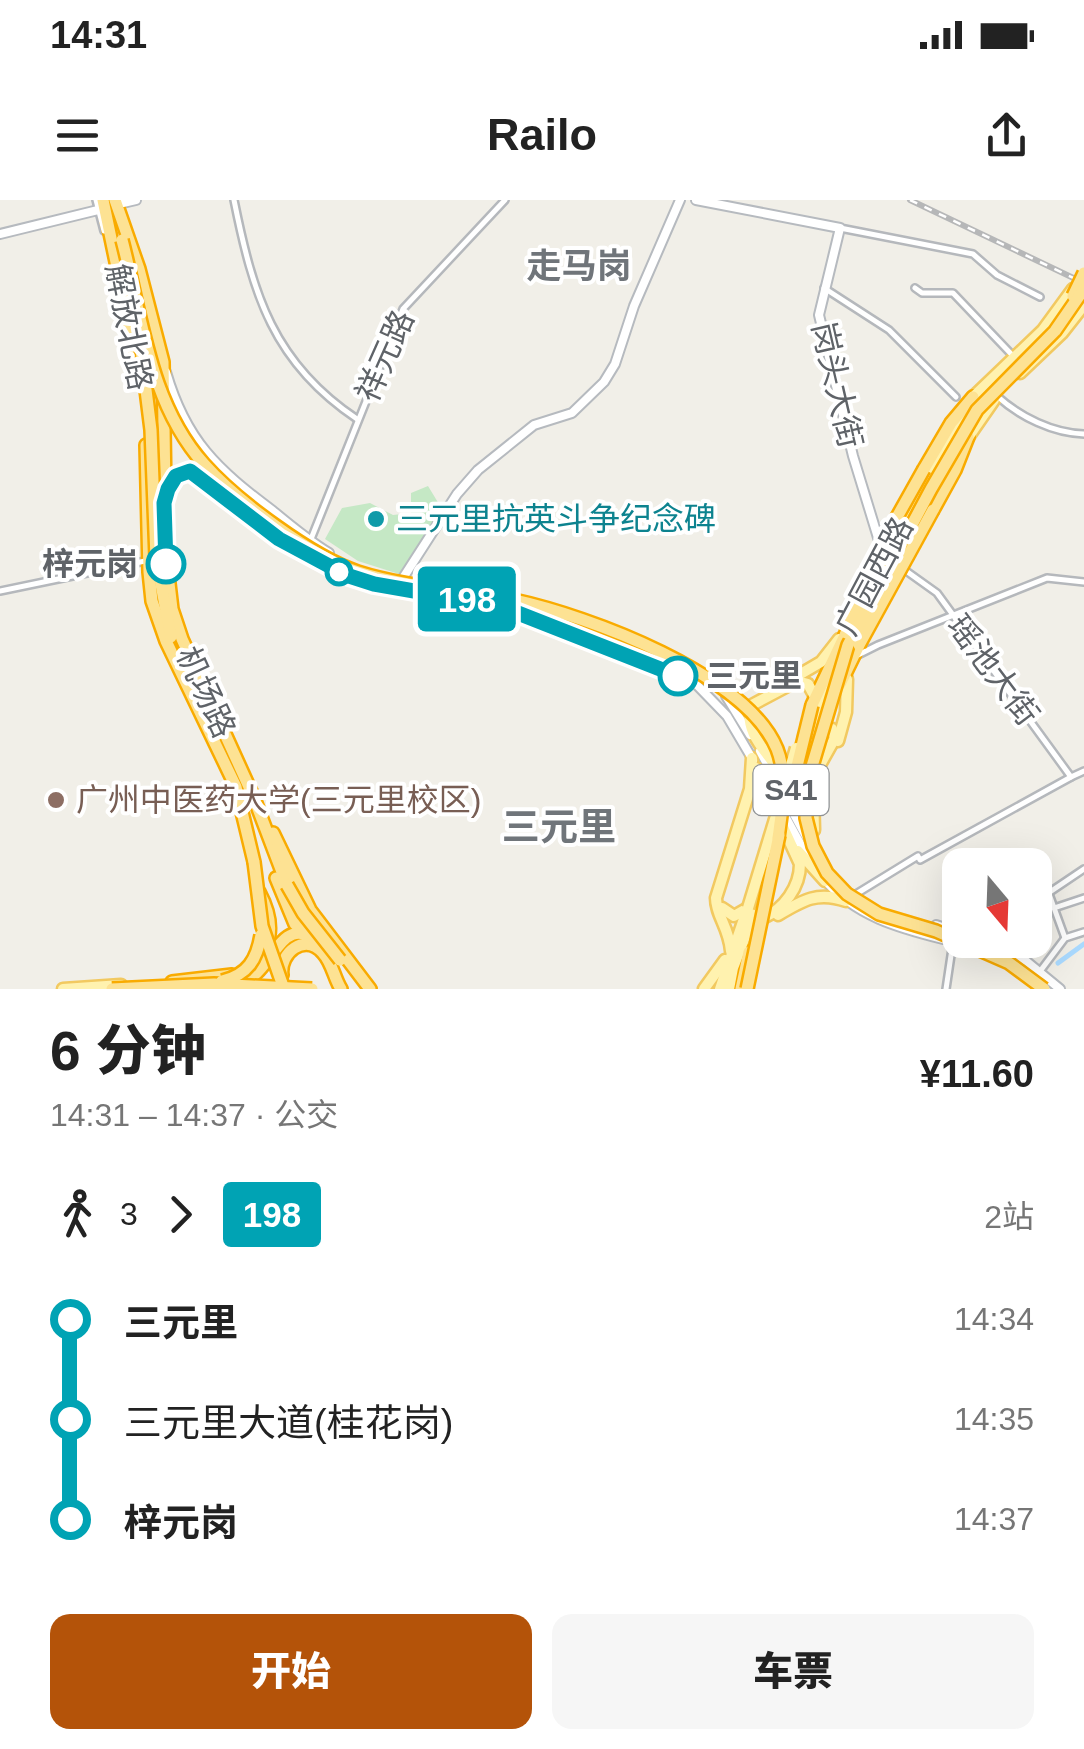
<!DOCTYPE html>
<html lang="zh">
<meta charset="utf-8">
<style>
body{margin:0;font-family:Arial,"Noto Sans SC",sans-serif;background:#f6f6f6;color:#222;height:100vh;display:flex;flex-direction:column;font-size:38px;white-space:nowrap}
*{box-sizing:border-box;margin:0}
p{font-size:32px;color:#767676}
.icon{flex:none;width:55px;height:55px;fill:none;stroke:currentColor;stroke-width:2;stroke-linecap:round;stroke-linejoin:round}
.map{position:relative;height:789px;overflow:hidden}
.panel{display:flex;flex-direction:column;background:#fff;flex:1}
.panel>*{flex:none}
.badge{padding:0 20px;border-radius:8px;font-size:35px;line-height:65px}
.needle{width:65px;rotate:161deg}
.fabs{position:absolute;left:942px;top:648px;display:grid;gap:20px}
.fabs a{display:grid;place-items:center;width:110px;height:110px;border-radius:20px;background:#fff;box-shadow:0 10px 40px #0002;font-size:50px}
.map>.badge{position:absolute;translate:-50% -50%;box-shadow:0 0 0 5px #fff}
.legs{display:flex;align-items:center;gap:15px;height:110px;padding:0 50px;font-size:32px}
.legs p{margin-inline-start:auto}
.summary{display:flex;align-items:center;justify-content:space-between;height:170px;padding:0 50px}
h1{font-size:55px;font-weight:800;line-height:75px}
.action{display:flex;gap:20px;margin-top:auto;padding:20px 50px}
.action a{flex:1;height:115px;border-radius:20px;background:#b45309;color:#fff;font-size:40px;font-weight:800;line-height:115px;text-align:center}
.action a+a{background:#f6f6f6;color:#222}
ul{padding:0 50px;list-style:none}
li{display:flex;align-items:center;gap:35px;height:100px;font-size:38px}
li i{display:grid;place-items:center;width:15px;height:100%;margin:0 12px;background:currentColor}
li i::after{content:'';width:25px;height:25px;margin:-12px;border:8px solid;border-radius:50%;background:#fff}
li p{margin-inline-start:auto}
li:first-child i{background:linear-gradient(#0000 50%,currentColor 0)}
li:last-child i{background:linear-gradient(currentColor 50%,#0000 0)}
.status{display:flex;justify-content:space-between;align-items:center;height:70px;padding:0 50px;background:#fff;direction:ltr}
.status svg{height:28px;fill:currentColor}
header{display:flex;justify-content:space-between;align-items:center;height:130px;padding:0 50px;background:#fff;font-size:45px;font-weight:800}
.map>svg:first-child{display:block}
</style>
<div class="status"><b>14:31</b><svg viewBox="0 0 49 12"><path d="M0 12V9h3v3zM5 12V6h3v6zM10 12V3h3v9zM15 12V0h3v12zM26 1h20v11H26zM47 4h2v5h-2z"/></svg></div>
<header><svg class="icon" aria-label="menu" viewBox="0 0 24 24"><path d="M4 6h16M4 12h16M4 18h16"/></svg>Railo<svg class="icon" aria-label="share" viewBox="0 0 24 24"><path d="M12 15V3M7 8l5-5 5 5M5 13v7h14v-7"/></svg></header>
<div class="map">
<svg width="1084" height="789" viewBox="0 0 1084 789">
<rect width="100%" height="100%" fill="#f1efe8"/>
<path fill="#c5e8c5" d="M428,286L442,309L399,374L358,361L325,339L342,308L370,303L393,315L411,313V293Z"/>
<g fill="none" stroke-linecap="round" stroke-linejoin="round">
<path stroke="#aadaff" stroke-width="5" d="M1058,763L1084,744"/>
<defs>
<g id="street">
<path d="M96,0L104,31"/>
<path d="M234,0C253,94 273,163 357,219"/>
<path d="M840,28L973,54L997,75L1040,97"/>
<path d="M824,88L889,130L956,197"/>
<path d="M915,88L922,93H953L1014,157"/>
<path d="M997,196C1020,217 1053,233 1084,234"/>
<path d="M311,339L403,109L505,0"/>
<path d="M902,368L937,393L1071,577L1084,571"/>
<path d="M0,391L145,361"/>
<path d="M858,455L878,445L1047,378L1084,382"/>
<path d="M856,694L918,656L920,660L1071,577"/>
<path d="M1049,694L1065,738"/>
<path d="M1035,702L1084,669"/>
<path d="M1054,708L1084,698"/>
<path d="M1041,770L1065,738L1084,732"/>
<path d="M946,789L953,742"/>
</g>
<g id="secondary">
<path d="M696,0L840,28L819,115L853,256L879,341"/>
<path d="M123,3L136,0"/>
<path d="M0,34L98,10"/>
<path d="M166,172C186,241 217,269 273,311C291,326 309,341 329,353"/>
<path d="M167,291L176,276L190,271L279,339L346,375L374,384L502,406"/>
<path d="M403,378L457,294L478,270L534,225L572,213L604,182L615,164L634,106L680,0"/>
<path d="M529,417L615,449L697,485L727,516L753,560"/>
<path d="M726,496L750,535"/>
<path d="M760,551L808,640"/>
<path d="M770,589L807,656"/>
<path d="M824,679C855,716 899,728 943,739"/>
<path d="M936,725L960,733"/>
<path d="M981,740L1026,761L1060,789"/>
</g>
<g id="primary">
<path d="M1020,173L1062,133L1084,105"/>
<path d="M967,239L994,200"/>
<path d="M879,363L973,197L1043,130L1073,89"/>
<path d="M792,479L821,462L839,439"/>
<path d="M811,531L835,477"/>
<path d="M838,541L846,512L847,479"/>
<path d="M782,576C769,552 745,537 750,506L797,481L808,484L814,495"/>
<path d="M812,579L835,538L832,529H816"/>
<path d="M814,630L813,593L819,573"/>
<path d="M798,651L825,681"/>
<path d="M722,708L734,716L748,708"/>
<path d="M755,711L763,718C784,709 800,687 800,664L756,568"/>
<path d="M778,715C803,700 818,691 846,701"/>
<path d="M731,751C729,727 716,716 716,698L750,589L752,558"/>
<path d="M63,789L121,785"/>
<path d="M704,789L725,760"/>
<path d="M720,789L747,710"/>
<path d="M729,789L733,768L759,700"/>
</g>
<g id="highway">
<path d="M103,0L139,172"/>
<path d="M115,0L139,69L163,162L166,358L172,409L182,439L254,598L287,685"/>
<path d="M146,245L149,372L152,401L166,441L236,587L254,662"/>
<path d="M924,269L951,223L973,197"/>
<path d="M933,310L955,270L968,237"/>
<path d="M156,358L171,437"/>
<path d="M500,405L566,421L676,465"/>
<path d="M840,484L859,445"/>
<path d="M812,505L846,433"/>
<path d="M273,633L310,710L370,789"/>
<path d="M276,678L295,724L302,729L309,728"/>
<path d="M248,768C275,747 274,720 259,692"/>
<path d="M282,775C279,753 305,732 323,753C332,762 334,778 341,789"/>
<path d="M172,782L232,775"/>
<path d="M233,786C244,782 254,777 261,768C282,745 288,717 325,745"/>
<path d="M741,789L749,752"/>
</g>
</defs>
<use href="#street" stroke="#b5b8bc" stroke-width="10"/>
<use href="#secondary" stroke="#b6babf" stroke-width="12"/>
<use href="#primary" stroke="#f2c960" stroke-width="15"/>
<use href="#highway" stroke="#f9ab00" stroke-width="16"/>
<use href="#street" stroke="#fff" stroke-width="5"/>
<use href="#secondary" stroke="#fff" stroke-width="8"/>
<use href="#primary" stroke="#fff2af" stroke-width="10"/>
<use href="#highway" stroke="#fde293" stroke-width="11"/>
<defs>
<path id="rail" d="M910,0L1084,83"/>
</defs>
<use href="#rail" stroke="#b6b7b8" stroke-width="6"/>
<use href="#rail" stroke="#fff" stroke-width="2.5" stroke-dasharray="8" stroke-linecap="butt"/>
<defs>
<g id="primary-bridge">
<path d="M785,585L796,548"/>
<path d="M748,708L779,606"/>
</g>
<g id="highway-bridge">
<path d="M122,40C142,116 149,203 204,264C236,300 312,357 358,372C408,388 462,389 514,400C588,416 746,474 777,549C788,577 782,609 778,638"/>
<path d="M1073,96L1084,73"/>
<path d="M140,142L151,230L156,358"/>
<path d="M846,433L883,342L924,269"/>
<path d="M859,445L933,310"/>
<path d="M788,603L812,505"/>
<path d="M254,662L262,726L284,789"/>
<path d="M287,685L303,713L340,760"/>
<path d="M222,781C248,775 257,759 261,735"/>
<path d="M112,789L214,784L312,789"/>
<path d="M747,789L779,635"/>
<path d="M1044,789L1009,763L936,731L879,714L847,694L827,673L813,646L806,618V598L810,573L848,445L931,289L977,210L1055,131L1084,89"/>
</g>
</defs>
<use href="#primary-bridge" stroke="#f2c960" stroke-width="15" stroke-linecap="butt"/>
<use href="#highway-bridge" stroke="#f9ab00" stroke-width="16" stroke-linecap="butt"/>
<use href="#primary-bridge" stroke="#fff2af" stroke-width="10"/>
<use href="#highway-bridge" stroke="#fde293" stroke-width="11"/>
</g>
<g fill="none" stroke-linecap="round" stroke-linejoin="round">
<defs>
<path id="line-1" d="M166,364L164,303L168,289L176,276L190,271L279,339L346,375L374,384L500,406L678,476"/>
</defs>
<use href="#line-1" stroke="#fff" stroke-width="22"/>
<use href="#line-1" stroke="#00a3b4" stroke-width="15"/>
</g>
<circle fill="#0f9aa8" stroke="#fff" stroke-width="4" cx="376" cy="319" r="10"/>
<g fill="#fff" stroke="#00a3b4" stroke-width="5">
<circle cx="166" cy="364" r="18"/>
<circle cx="339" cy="372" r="12"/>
<circle cx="678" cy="476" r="18"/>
</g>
<circle fill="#8d6e63" stroke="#fff" stroke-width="4" cx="56" cy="600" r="10"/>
<g text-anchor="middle" stroke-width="8" stroke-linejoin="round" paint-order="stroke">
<rect fill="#fff" stroke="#8f9295" stroke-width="2.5" x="753.5" y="565" width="75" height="50" rx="8"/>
<g font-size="30" font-weight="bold" fill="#5f6368">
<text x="791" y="600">S41</text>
</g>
<g font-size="32" fill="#5f6368" stroke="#fff">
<text transform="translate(129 127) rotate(79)" y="11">解放北路</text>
<text transform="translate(385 156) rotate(-66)" y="11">祥元路</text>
<text transform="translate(837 185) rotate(77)" y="11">岗头大街</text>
<text transform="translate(874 376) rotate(-62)" y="11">广园西路</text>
<text transform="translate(993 470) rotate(53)" y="11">瑶池大街</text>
<text transform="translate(206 492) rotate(65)" y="11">机场路</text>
</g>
<g font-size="32" fill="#0d838f" stroke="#fff" text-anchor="start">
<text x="396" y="330">三元里抗英斗争纪念碑</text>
</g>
<g font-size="32" font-weight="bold" fill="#5f6368" stroke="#fff" text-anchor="end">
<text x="138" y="375">梓元岗</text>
<text x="706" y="487" text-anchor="start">三元里</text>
</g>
<g font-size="32" fill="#785e54" stroke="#fff" text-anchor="start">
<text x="76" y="611">广州中医药大学(三元里校区)</text>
</g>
<g font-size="35" font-weight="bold" fill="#70757a" stroke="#fff">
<text x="579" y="78">走马岗</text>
</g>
<g font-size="38" font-weight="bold" fill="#70757a" stroke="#fff">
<text x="559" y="640">三元里</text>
</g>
</g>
</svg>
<div class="fabs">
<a><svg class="needle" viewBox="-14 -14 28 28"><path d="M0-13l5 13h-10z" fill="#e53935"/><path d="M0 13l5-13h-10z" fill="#767676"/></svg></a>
</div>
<b class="badge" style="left:467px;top:399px;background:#00a3b4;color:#fff">198</b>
</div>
<section class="panel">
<div class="summary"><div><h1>6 分钟</h1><p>14:31 – 14:37 · 公交</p></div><b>¥11.60</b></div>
<div class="legs"><svg class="icon" aria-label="walk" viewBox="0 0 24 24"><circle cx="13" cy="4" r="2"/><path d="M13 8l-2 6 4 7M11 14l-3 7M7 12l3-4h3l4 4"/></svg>3<svg class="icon" aria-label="forward" viewBox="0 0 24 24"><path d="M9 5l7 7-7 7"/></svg><b class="badge" style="background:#00a3b4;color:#fff">198</b><p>2站</p></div>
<ul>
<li><i style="color:#00a3b4"></i><b>三元里</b><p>14:34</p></li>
<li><i style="color:#00a3b4"></i><span>三元里大道(桂花岗)</span><p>14:35</p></li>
<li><i style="color:#00a3b4"></i><b>梓元岗</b><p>14:37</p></li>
</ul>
<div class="action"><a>开始</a><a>车票</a></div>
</section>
